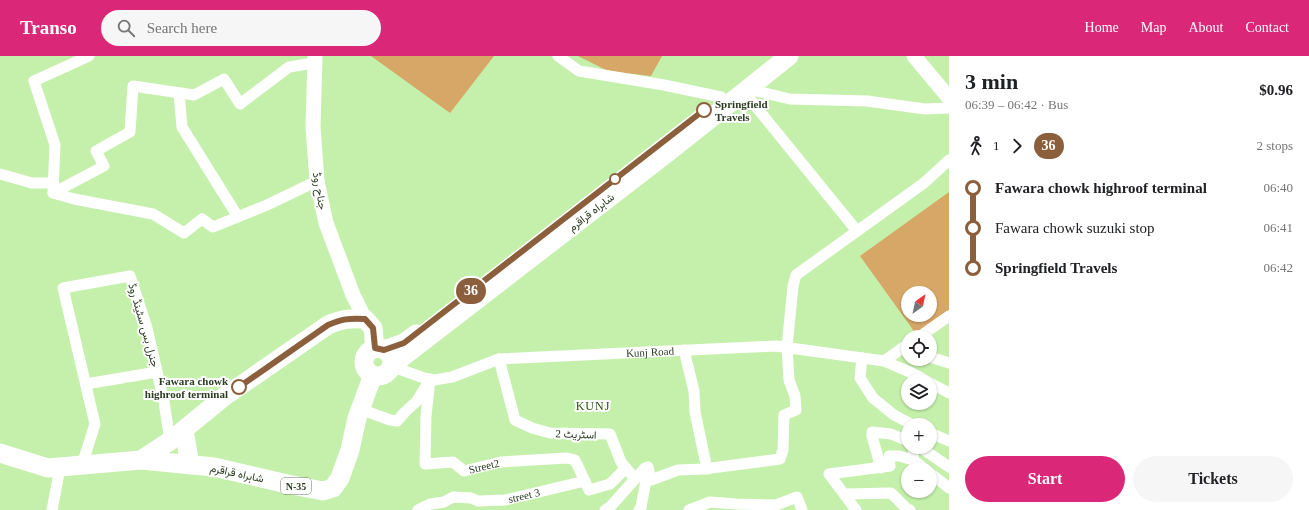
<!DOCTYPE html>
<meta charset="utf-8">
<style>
body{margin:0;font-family:"Times New Roman",Vazirmatn,serif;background:#f6f6f6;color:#202124;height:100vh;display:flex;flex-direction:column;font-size:15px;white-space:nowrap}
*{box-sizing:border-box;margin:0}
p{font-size:13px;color:#757577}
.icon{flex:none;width:22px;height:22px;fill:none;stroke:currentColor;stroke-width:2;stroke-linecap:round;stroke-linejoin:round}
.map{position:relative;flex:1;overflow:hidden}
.drawer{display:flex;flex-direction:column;background:#fff;width:360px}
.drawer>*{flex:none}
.badge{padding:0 8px;border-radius:13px;font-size:14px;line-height:26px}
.needle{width:26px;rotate:33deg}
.buttons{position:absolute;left:901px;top:230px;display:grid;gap:8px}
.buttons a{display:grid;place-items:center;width:36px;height:36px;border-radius:50%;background:#fff;box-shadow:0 1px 3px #0004;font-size:20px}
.map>.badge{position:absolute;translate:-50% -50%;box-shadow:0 0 0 2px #fff}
.legs{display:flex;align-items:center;gap:6px;height:44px;padding:0 16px;font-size:13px}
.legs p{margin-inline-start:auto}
.headline{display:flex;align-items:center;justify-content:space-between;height:68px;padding:0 16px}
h1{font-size:22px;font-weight:700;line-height:30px}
.primary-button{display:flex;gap:8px;margin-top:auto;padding:8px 16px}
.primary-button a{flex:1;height:46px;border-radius:24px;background:#db2777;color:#fff;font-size:16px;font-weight:700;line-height:46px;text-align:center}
.primary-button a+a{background:#f6f6f6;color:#202124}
ul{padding:0 16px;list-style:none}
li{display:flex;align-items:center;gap:14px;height:40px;font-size:15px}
li i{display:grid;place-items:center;width:6px;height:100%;margin:0 5px;background:currentColor}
li i::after{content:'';width:10px;height:10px;margin:-5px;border:3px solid;border-radius:50%;background:#fff}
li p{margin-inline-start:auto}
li:first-child i{background:linear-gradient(#0000 50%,currentColor 0)}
li:last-child i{background:linear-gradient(currentColor 50%,#0000 0)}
header{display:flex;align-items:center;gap:24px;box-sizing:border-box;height:56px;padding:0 20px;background:#db2777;color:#fff}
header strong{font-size:19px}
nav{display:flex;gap:22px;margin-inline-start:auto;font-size:14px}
.search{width:280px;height:36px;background:#f6f6f6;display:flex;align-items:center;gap:10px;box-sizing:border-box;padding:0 14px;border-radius:22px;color:#757577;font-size:15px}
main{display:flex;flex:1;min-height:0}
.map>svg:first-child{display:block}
</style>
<header>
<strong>Transo</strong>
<div class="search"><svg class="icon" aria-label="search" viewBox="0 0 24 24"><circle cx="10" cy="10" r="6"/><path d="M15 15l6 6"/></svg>Search here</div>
<nav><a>Home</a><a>Map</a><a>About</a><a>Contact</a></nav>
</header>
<main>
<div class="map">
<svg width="949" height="454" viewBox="0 0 949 454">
<rect width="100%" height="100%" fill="#c5f0ab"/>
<g fill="#d6a766" fill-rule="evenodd">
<path d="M371,0H494L450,57Z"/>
<path d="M578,0H662L651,20L608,15Z"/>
<path d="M949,136V254L916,278L860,200ZM908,237H930V259H908Z"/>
</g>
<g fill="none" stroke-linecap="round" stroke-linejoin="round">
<g stroke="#fff" stroke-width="11">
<path d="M89,0L34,25L55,89L53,137L74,143L153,158L184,177L202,163L213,171L267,149L317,125"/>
<path d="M558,0L579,15L664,29L721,41"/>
<path d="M748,33L790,43L867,45L925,53L949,52"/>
<path d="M744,36L857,175"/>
<path d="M179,37L182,71L238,161"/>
<path d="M0,118L32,127H54"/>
<path d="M53,137L104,110L96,95L130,76L133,30L194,39L224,23L240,48L289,11L314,7"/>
<path d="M919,281L949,260"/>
<path d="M684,294L694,335L695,356L707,413"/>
<path d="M930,301L949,307"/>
<path d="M862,302L860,322L873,342L894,359L913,369"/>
<path d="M499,303L515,364L532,372L550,377L610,378L621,406L635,423L645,412L648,411L651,424L678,414L704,413L780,403L783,394L784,359L796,354L795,340L789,324L787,291L793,230L796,219L924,127L949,104"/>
<path d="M884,305L912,317L927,325"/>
<path id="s1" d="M391,310L421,321L434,324L452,321L499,303L776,290L884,305L908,288"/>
<path d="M930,327L949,337"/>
<path d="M86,328L157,316"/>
<path id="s2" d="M360,353L390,364L397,365L405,356L417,345L430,323L426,360L425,408L453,406L464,415L501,406L567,402L575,404L589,434L610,428L626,412"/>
<path d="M930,377L949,385"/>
<path d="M920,391L949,411"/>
<path d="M913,404L925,413"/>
<path d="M82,409L95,368L63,232L130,220L147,272L164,346L170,385"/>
<path d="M881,412L872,380V376L891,378L908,385"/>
<path d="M930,417L949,432"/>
<path d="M845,438L891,437L907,453L910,454"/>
<path d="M52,454L60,412"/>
<path id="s3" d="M418,454L430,448L444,446L453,441L471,442L478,445L505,444L585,425"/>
<path d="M605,454L611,450L635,423"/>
<path d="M639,454L641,451L648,414"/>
<path d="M689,454L710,446L736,448L776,449L797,441L802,454"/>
<path d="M856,454L829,418L890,410L889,400H899L913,404L914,391"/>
</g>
<g stroke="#fff" stroke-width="15">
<path d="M315,0L313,71L317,125L326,167L353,239L365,263"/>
<path d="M914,0L949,42"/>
</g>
<g stroke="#fff" stroke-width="19">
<circle cx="378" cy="306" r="14"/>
<path d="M384,294L404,287L416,278"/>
<path d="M391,310L671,94L789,0"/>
<path d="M184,374L190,409"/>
<path d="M0,397L48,412L141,404L214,411L287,428L323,435L333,432L340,422L350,394L357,362L373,319"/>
<path d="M141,404L170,385L225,340L247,325L328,269C342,263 349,262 365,263L373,272L375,293"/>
</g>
</g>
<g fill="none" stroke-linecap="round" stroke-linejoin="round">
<defs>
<path id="line-1" d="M239,331L328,269C342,263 349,262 365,263L373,272L375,292L384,294L404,287L704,54"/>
</defs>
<use href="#line-1" stroke="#fff" stroke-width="9"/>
<use href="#line-1" stroke="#8b5e3c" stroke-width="6"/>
</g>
<g fill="#fff" stroke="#8b5e3c" stroke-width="2">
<circle cx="704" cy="54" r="7"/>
<circle cx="615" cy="123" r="5"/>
<circle cx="239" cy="331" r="7"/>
</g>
<g text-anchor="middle" stroke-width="4" stroke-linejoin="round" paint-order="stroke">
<rect fill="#fff" stroke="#6b7664" stroke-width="1" x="281" y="422" width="30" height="16" rx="3"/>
<g font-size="10" font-weight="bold" fill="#2b3c21">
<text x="296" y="434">N-35</text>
</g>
<g font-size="11" font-weight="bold" fill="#2b3c21" stroke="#fff" text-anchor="start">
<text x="715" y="52">Springfield<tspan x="715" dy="13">Travels</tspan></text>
<text x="228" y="329" text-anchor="end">Fawara chowk<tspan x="228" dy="13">highroof terminal</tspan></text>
</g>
<g font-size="11" fill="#2b3c21" stroke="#fff">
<text transform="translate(320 135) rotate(80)" y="4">جناح روڈ</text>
<text transform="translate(591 156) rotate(-38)" y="4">شاہراہ قراقرم</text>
<text transform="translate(144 269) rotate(74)" y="4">جنرل بس سٹینڈ روڈ</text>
<text dy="4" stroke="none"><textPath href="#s1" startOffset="265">Kunj Road</textPath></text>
<text transform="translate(576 378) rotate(2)" y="4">اسٹریٹ 2</text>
<text dy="4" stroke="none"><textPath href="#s2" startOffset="241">Street2</textPath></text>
<text transform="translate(237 417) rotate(12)" y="4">شاہراہ قراقرم</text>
<text dy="4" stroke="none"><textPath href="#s3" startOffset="110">street 3</textPath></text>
</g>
<g font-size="12" letter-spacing="1" fill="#2b4f0c" stroke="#fff">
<text x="593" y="354">KUNJ</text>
</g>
</g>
</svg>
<div class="buttons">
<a><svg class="needle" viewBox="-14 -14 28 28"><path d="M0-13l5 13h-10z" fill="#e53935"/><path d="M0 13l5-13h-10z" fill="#757577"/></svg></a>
<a><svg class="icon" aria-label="locate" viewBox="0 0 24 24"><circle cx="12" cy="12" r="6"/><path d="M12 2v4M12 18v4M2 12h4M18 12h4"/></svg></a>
<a><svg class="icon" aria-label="layers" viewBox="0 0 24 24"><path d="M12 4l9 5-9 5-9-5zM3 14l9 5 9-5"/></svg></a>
<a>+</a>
<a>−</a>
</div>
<b class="badge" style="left:471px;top:235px;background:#8b5e3c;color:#fff">36</b>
</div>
<section class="drawer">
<div class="headline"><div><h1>3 min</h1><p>06:39 – 06:42 · Bus</p></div><b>$0.96</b></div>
<div class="legs"><svg class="icon" aria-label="walk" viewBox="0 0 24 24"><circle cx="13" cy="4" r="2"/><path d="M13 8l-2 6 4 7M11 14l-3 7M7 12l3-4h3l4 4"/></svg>1<svg class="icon" aria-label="forward" viewBox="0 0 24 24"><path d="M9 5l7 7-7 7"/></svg><b class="badge" style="background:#8b5e3c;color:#fff">36</b><p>2 stops</p></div>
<ul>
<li><i style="color:#8b5e3c"></i><b>Fawara chowk highroof terminal</b><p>06:40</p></li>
<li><i style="color:#8b5e3c"></i><span>Fawara chowk suzuki stop</span><p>06:41</p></li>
<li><i style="color:#8b5e3c"></i><b>Springfield Travels</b><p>06:42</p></li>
</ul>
<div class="primary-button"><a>Start</a><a>Tickets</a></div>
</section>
</main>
